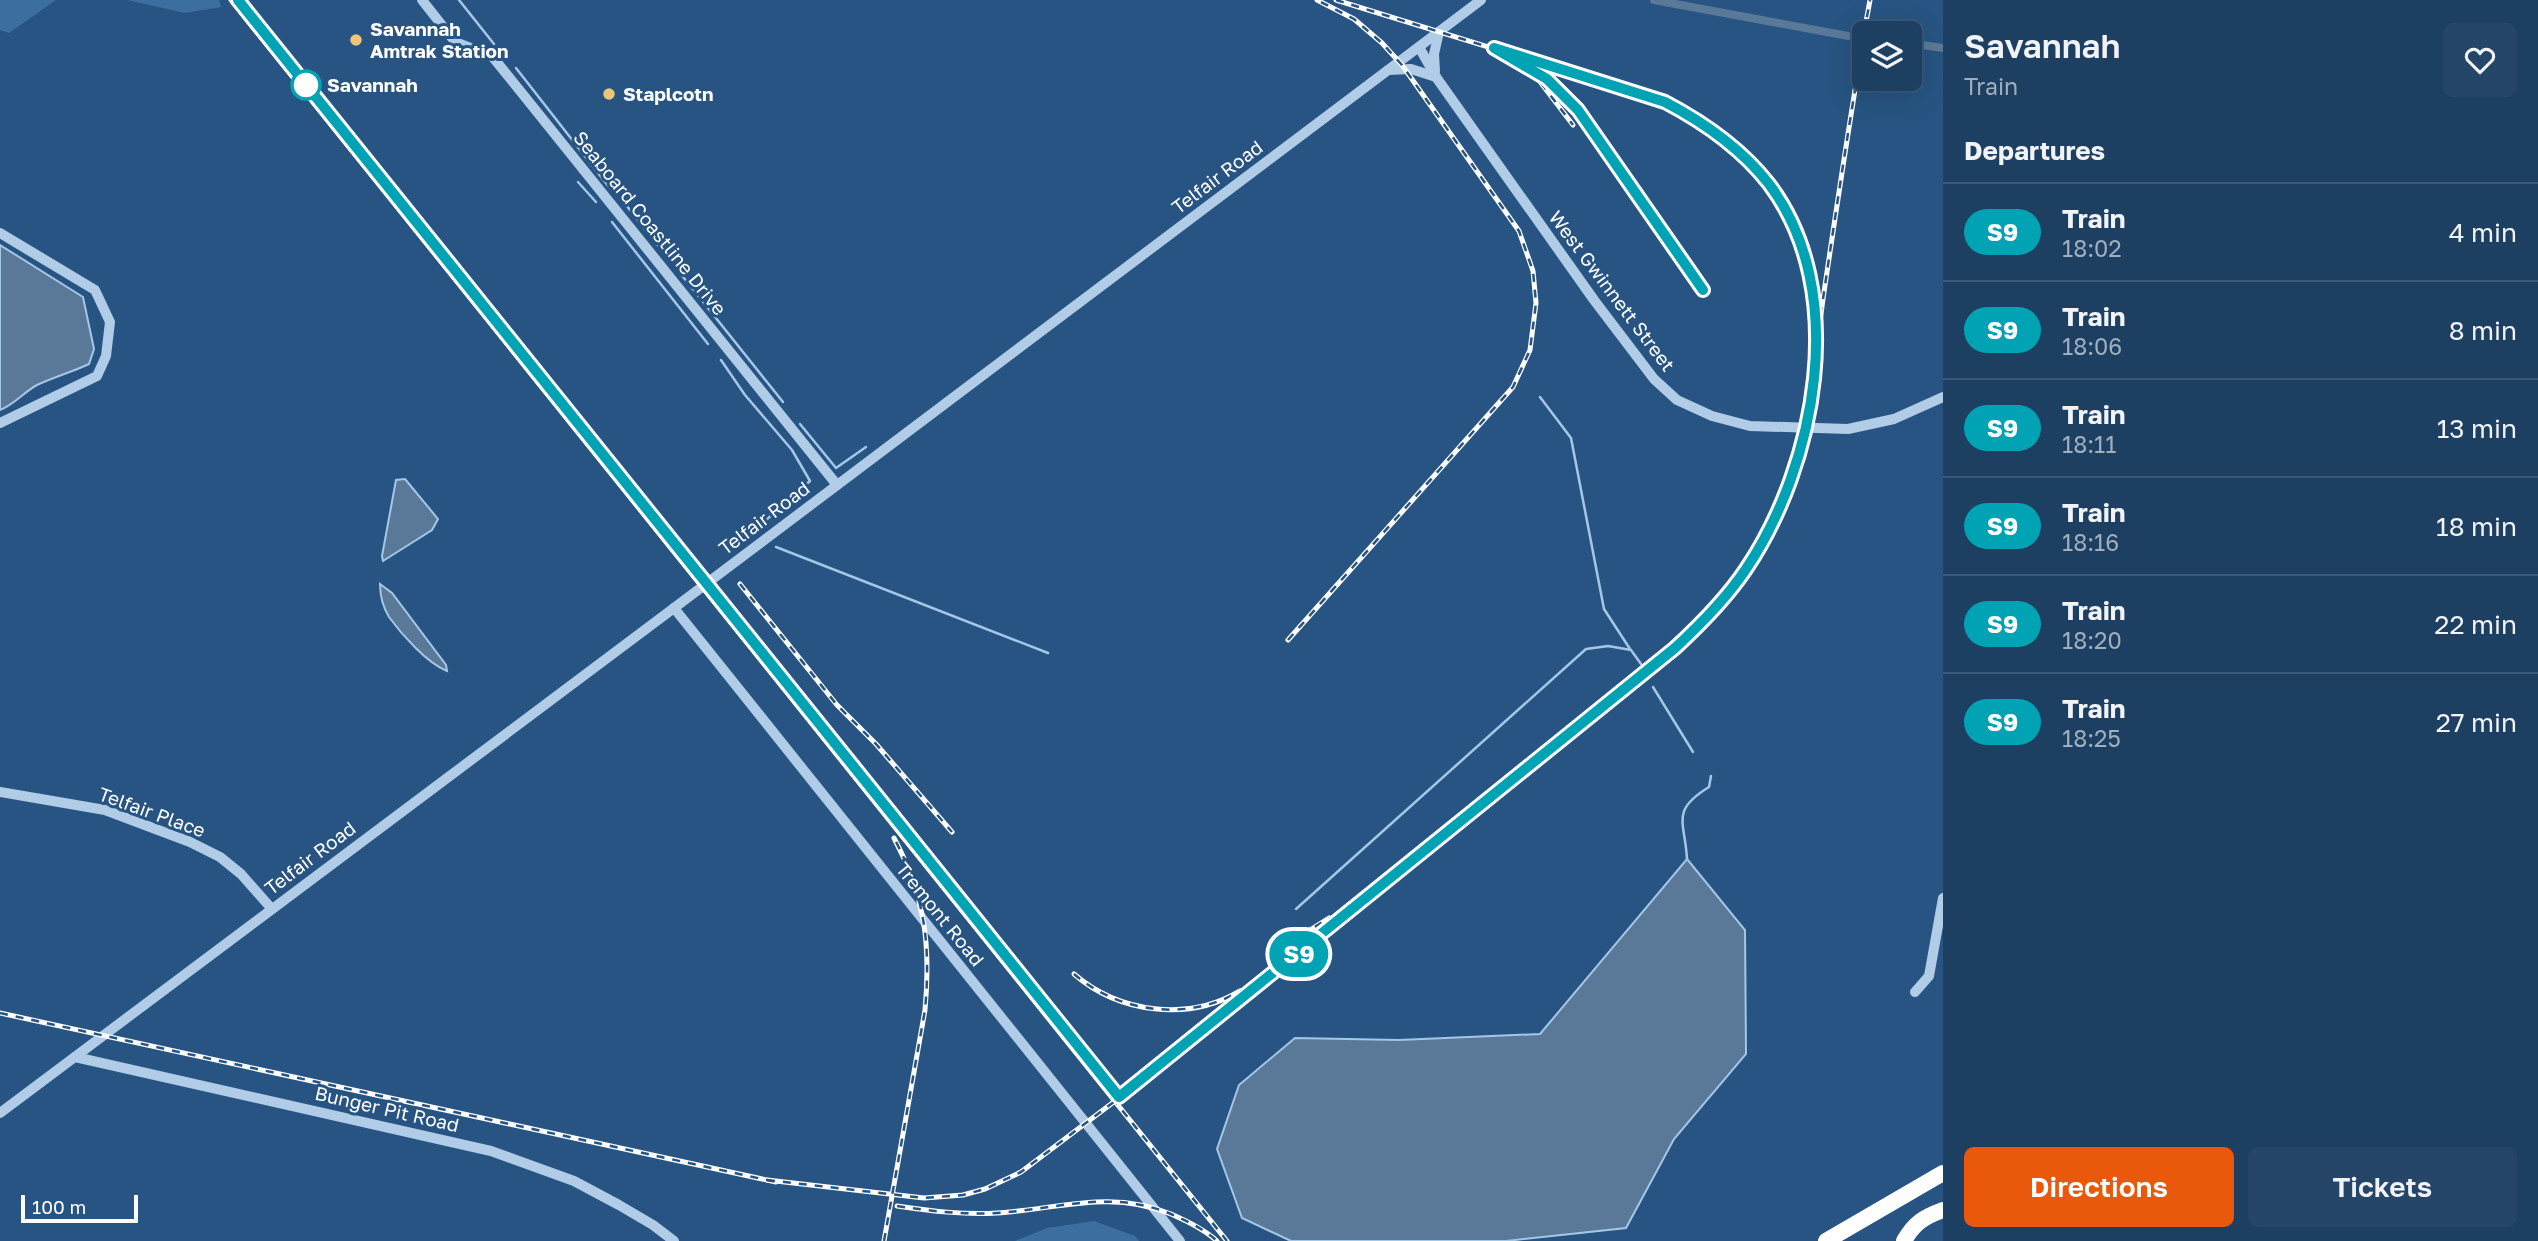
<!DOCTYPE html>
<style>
body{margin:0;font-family:"Golos Text",sans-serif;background:#254668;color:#f1f3f6;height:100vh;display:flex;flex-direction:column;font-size:26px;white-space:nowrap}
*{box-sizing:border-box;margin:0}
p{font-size:23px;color:#a0afbe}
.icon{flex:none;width:38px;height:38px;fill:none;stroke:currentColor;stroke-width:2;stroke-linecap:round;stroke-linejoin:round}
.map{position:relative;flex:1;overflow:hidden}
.panel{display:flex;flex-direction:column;background:#1d3f62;width:595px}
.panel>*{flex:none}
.badge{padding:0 14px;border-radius:23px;font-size:24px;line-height:46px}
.buttons{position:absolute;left:1852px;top:21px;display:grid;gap:14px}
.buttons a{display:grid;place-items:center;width:70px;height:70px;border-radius:10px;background:#1d3f62;box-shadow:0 7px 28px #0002,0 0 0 2px #3b5877;font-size:35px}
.scale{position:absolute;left:21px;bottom:18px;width:117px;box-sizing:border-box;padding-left:7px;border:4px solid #fff;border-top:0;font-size:19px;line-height:24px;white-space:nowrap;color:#fff;-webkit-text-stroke:5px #275482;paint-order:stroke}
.map>.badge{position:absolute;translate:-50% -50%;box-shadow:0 0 0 4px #fff}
h2{padding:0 21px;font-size:26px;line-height:63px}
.round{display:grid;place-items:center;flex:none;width:74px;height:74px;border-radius:10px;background:#254668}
.head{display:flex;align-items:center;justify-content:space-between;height:119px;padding:0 21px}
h1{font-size:33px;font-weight:600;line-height:52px}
.button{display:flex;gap:14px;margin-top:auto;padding:14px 21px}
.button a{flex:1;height:80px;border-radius:10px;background:#ea580c;color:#fff;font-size:28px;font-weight:600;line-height:80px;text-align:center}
.button a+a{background:#254668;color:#f1f3f6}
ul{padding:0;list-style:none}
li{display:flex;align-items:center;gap:21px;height:98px;padding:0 21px;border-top:2px solid #3b5877}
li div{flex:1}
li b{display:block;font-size:26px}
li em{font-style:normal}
li .badge{min-width:77px;font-weight:700;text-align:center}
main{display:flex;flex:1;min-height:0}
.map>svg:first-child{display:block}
</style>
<main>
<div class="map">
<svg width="1943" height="1241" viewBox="0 0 1943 1241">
<rect width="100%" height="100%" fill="#275482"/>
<g fill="#3c6e9f">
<path d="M0,0H56L9,33L0,30Z"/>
<path d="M127,0H219L221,7L185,13Z"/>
<path d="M1094,1221L1135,1236L1139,1241H1015L1047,1228Z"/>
</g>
<g fill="#5a7898" stroke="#a4c7e7" stroke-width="2">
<path d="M0,245L83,297L94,349L89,364C72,372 54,377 37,385C24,392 15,404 0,410Z"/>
<path d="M405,479L438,519L432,530L383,561L382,556L396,480Z"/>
<path d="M380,584L392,593L446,665L447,671C427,663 402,635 389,617C383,607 380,595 380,584Z"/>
<path d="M1687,859L1745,930L1746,1054L1674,1139L1626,1228L1506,1241H1291L1242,1218L1217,1149L1239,1085L1295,1038L1399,1040L1540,1034Z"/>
</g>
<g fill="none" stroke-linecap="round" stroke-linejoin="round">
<g stroke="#a4c7e7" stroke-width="2.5">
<path d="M459,0L494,44"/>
<path d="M516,68L609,187"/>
<path d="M578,182L596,202"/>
<path d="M626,205L665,254"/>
<path d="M612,222L708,344"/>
<path d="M680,273L783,402"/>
<path d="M721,360L745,395L792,450L810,481L757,528L727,547"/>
<path d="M1540,397L1571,438L1604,609L1630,649"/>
<path d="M800,424L836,468L866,447"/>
<path d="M776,547L1048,653"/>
<path d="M1653,687L1693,752"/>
<path d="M1687,859C1685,821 1670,811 1709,787L1711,776"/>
<path d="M1296,909L1586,649L1608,646L1631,650L1641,664"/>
</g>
<g stroke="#5a7898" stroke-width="8">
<path d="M1654,0L1848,36"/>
<path d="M1922,45L1943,48"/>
</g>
<g stroke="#b0cce6" stroke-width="10">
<path d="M422,0L452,38L460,44L492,56L837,485"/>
<path d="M1419,47L1436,77L1594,300L1654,379L1677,400L1712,416L1750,426L1848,429L1894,419L1943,397"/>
<path d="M1388,70L1411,69L1436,77"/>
<path d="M1435,71L1434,54L1439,32"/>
<path d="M0,233L95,290L110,322L106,356L97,376L0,423"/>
<path d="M674,608L1180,1241"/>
<path d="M0,792L105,810L190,842L220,857L241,874L271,908"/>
<path d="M1915,992L1929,976L1943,898"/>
<path d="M75,1057L491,1151L574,1181L619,1205L653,1225L674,1241"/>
<path d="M0,1113L674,608L1481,0"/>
</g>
<g stroke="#fff" stroke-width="16">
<path d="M1826,1241L1943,1173"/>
<path d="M1904,1241C1914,1223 1924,1217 1943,1210"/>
</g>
<defs>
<g id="rail">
<path d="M231,0L1227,1241"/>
<path d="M1336,0L1654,98C1746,134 1808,218 1816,317"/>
<path d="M1864,33L1870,0"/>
<path d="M1522,63L1547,79L1578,110L1703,290"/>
<path d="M1541,83L1573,125"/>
<path d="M740,584L837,705L876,744L952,832"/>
<path d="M1288,640L1513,387L1530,350L1536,303L1533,271L1519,231L1402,65L1382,43L1354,19L1317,0"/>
<path d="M1291,948L1310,930L1329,918"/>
<path d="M1074,974C1119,1013 1188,1022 1240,991"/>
<path d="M0,1013L776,1182"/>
<path d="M767,1180L924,1198L963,1195L985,1189L1021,1172L1115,1101L1657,665C1705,621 1748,576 1776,516C1808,448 1813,373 1823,299C1836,211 1849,123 1864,36"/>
<path d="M897,1206C931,1211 963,1215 997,1213C1059,1209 1110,1189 1171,1214C1187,1221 1204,1229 1217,1241"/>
<path d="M884,1241L925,1010C931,945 925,896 894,838"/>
</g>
</defs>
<use href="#rail" stroke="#fff" stroke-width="5"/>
<use href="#rail" stroke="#275482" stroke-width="2.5" stroke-dasharray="8" stroke-linecap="butt"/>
</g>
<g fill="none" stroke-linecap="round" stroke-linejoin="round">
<defs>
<path id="line" d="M238,0L1119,1097L1675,648C1701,624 1726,599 1746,569C1816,465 1850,291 1769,184C1741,148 1705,123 1665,102L1494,48L1547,79L1578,110L1703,290"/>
</defs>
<use href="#line" stroke="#fff" stroke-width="16"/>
<use href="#line" stroke="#00a3b4" stroke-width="10"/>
</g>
<g fill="#eec576" stroke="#275482" stroke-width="2.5">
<circle cx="356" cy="40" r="7"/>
<circle cx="609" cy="94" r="7"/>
</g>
<circle fill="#fff" stroke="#00a3b4" stroke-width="3.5" cx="306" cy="85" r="14"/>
<g text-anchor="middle" stroke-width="6" stroke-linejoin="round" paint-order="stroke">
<g font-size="19" font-weight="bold" fill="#fff" stroke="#275482" text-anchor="start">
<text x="370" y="36">Savannah<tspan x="370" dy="22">Amtrak Station</tspan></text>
<text x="623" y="101">Staplcotn</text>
</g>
<g font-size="19" font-weight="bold" fill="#fff" stroke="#275482" text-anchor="start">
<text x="327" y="92">Savannah</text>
</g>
<g font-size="19" fill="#fff" stroke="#275482">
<text transform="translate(1217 177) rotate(-37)" y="7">Telfair Road</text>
<text transform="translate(650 223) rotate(51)" y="7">Seaboard Coastline Drive</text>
<text transform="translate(1612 291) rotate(53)" y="7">West Gwinnett Street</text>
<text transform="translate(764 518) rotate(-37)" y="7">Telfair Road</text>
<text transform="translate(152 812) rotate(20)" y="7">Telfair Place</text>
<text transform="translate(310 858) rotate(-37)" y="7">Telfair Road</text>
<text transform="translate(940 914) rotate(51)" y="7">Tremont Road</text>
<text transform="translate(387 1109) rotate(13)" y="7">Bunger Pit Road</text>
</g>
</g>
</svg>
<div class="buttons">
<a><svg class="icon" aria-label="layers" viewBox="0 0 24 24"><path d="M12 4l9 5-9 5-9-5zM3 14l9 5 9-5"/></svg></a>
</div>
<div class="scale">100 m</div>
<b class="badge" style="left:1299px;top:954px;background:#00a3b4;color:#fff">S9</b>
</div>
<section class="panel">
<div class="head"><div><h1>Savannah</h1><p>Train</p></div><a class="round"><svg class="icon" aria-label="heart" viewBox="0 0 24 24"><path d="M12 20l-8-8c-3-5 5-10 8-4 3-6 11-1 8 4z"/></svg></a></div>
<h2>Departures</h2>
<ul>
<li><span class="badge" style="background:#00a3b4;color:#fff">S9</span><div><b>Train</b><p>18:02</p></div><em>4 min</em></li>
<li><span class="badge" style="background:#00a3b4;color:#fff">S9</span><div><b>Train</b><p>18:06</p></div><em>8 min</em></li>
<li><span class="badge" style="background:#00a3b4;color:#fff">S9</span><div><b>Train</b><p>18:11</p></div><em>13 min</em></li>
<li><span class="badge" style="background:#00a3b4;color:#fff">S9</span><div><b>Train</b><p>18:16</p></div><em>18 min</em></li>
<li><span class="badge" style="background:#00a3b4;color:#fff">S9</span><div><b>Train</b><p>18:20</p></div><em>22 min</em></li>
<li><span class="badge" style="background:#00a3b4;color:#fff">S9</span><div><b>Train</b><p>18:25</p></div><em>27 min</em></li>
</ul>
<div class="button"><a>Directions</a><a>Tickets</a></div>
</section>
</main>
